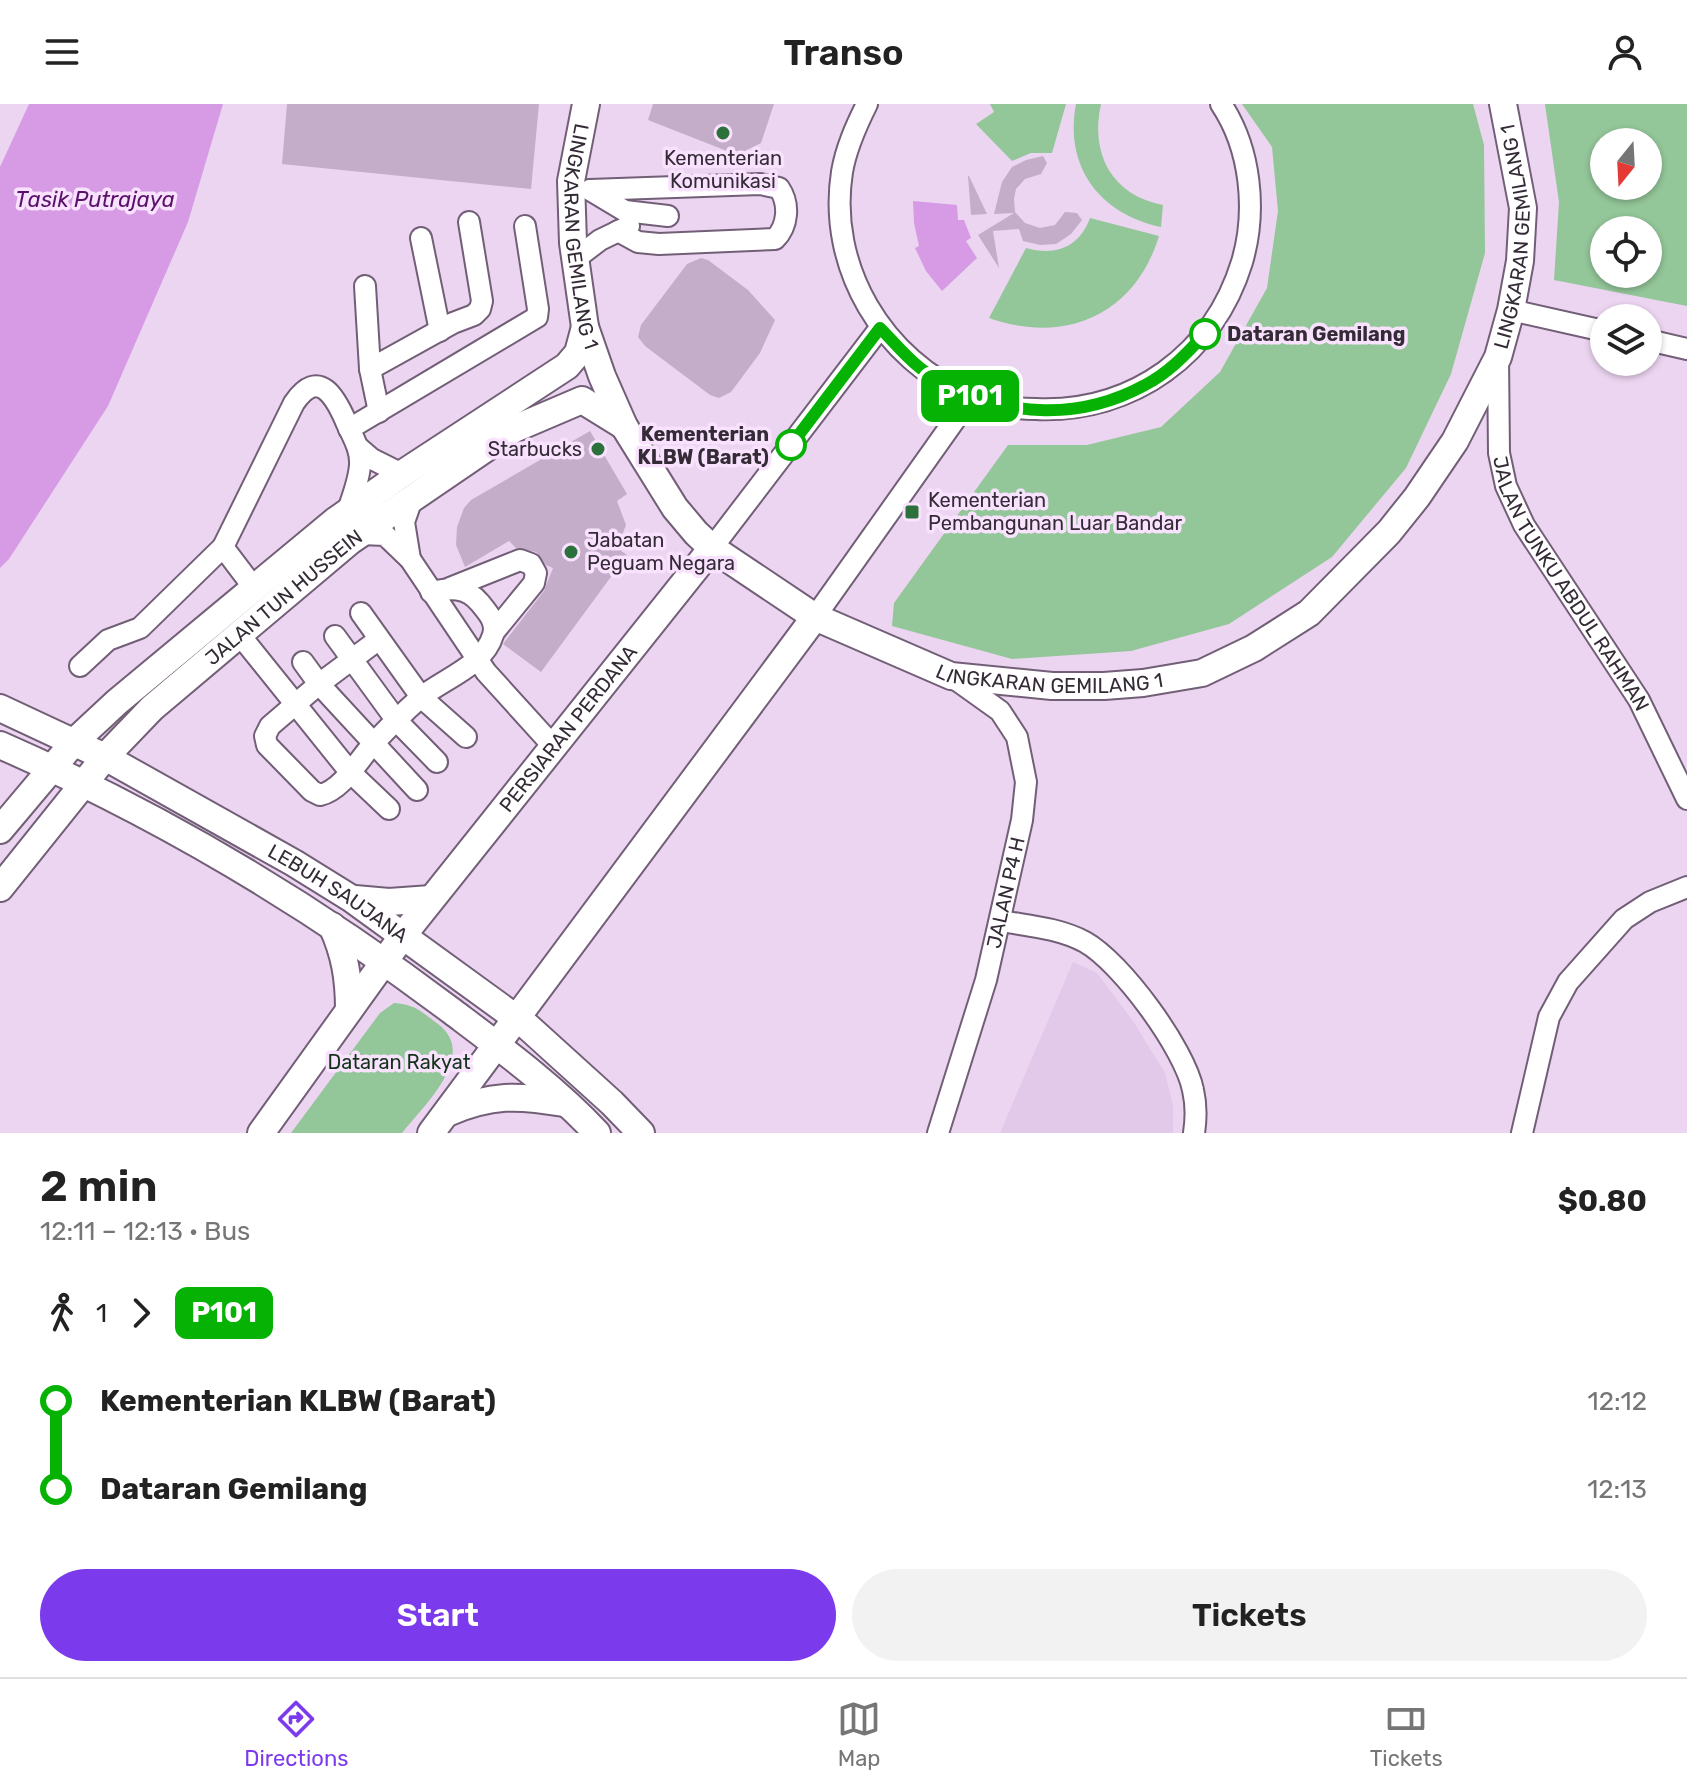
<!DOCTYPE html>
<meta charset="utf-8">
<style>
body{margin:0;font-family:Rubik,sans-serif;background:#f2f2f2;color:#222;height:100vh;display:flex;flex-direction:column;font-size:30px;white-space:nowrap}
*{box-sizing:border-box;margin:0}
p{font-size:26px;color:#767676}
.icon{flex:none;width:44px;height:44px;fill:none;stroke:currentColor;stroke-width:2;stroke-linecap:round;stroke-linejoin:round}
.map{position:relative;height:1029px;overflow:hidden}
.sheet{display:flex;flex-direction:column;background:#fff;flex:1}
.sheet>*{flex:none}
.badge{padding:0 16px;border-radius:12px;font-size:28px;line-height:52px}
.needle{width:52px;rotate:198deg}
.controls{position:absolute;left:1590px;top:24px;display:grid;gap:16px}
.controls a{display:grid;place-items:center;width:72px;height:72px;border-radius:50%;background:#fff;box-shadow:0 2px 6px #0004;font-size:40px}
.map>.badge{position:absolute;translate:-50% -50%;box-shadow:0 0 0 4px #fff}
.legs{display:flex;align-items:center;gap:12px;height:88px;padding:0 40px;font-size:26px}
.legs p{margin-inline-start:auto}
.overview{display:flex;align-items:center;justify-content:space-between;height:136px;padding:0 40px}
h1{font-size:44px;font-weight:600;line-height:60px}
.action{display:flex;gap:16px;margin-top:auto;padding:16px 40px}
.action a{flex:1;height:92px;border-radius:48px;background:#7c3aed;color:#fff;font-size:32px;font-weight:600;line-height:92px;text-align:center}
.action a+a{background:#f2f2f2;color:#222}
ul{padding:0 40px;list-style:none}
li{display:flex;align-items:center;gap:28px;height:88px;font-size:30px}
li i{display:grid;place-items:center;width:12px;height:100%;margin:0 10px;background:currentColor}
li i::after{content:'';width:20px;height:20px;margin:-10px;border:6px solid;border-radius:50%;background:#fff}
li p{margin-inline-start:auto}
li:first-child i{background:linear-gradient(#0000 50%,currentColor 0)}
li:last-child i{background:linear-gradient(currentColor 50%,#0000 0)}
header{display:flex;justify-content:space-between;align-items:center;height:104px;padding:0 40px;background:#fff;font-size:36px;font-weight:600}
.menu{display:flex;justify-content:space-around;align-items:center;height:112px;border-top:2px solid #e0e0e0;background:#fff;font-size:22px;color:#767676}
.menu a{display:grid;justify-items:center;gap:4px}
.menu .active{color:#7c3aed}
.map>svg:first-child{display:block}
</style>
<header><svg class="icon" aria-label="menu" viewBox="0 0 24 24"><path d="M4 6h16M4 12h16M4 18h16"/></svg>Transo<svg class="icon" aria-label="person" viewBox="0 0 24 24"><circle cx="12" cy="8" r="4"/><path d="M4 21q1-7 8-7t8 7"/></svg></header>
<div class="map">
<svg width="1687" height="1029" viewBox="0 0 1687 1029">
<rect width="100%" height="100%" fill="#ecd5f1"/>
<path fill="#e2c8e9" d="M1073,858L1097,869L1133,917L1165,969L1173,1001V1029H1000Z"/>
<g fill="#93c699" fill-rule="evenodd">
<path d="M990,0H1066L1052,49H1031L1012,57L976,20L994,8Z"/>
<path d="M1076,0H1101C1090,49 1111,91 1163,101L1161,123C1100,110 1064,63 1076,0Z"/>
<path d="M1242,0H1473L1484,41L1485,149L1451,270L1406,364L1332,453L1229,520L1131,547L1012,555L892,522L894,499L1008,341H1087L1161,323L1220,268L1267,184L1278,107L1272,43Z"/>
<path d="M1545,0H1687V202L1554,176L1559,98ZM1604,38H1648V82H1604ZM1604,126H1648V170H1604Z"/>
<path d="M1090,114L1159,132C1135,211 1065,241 989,214L1026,144C1055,152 1079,144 1090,114Z"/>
<path d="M394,899C417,901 420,907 438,920C479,951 424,1001 402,1029H291L380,909Z"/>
</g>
<g fill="#d69be4">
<path d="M29,0H223L188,118L108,302L9,455L0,464V63Z"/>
<path d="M913,97L957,101L958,116H964L971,134L966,137L977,154L942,187L926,167L915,144L919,142L914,119Z"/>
</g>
<g fill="#c3adc8">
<path d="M287,0H539L531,85L282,60Z"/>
<path d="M653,0H774L761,39L737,51L648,16Z"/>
<path d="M1043,52L1047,59L1041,70L1025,75L1016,85L1014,95L1015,108L1025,119L1040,124L1055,121L1065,108L1077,109L1082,116L1071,130L1056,140L1040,141L1023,137L1019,125L993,127L999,164L978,131L1014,109L994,110L1002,78L1012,63L1026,56Z"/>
<path d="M968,72H969L987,110L971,111Z"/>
<path d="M701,154L708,156L748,186L775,216L760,249L731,288L719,294L710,291L645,242L638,233L641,221L687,160Z"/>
<path d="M590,327L627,390L617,397L626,421L617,444L627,451L541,568L503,540L544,487L553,464L546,461L536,448L516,444L509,437L465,463L456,441L457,423L464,404L471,396Z"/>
</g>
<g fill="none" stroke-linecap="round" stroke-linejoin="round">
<defs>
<g id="minor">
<path d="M867,0C856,22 846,44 842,68C827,163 883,256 971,293C991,301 1015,305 1036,305C1133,309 1214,250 1242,158C1257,107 1251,45 1221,0"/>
<path d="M590,86L760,80L779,84C790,100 788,122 775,135L659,140L638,138L618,127"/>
<path d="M590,86L625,107L668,112"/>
<path d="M421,134L440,227"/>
<path d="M575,155L600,136L629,122"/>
<path d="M365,182L370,265"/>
<path d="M1511,206L1604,227"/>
<path d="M1648,236L1687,245"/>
<path id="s1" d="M1498,253L1499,349L1506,382L1524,421L1639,596L1687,695"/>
<path d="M379,308L370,265L453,219L474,211L480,205L482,197L469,118"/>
<path d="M349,325L537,213L538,205L525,122"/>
<path d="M358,343L372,355L402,370"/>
<path d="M361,430L385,431L410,455L486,568L554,643"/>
<path d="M223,443L254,484"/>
<path d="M712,444L880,224"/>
<path d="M410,455L404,418L412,395"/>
<path d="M450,484L520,456L531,460L536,469L534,479L494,528"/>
<path d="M361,509L421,593L466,633"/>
<path d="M815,513L971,293"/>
<path d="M239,530L350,668L389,705"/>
<path d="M335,532L397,617L437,658"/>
<path d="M378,536L319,580L270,622L265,632L267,641L312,687L320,691C342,686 358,657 372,641C387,625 404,608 420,594C443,575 484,562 493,531C497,518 488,509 480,499C466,482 450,484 431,488"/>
<path d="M303,558L319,580L417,686"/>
<path d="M80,562L108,536L140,524L223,443L294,299C319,262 336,294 347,320C353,333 361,346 360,361C359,377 352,394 347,409"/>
<path d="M1001,817C1029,822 1059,824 1085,838C1121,858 1185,945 1193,986C1196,999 1196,1016 1194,1029"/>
<path id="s2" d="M938,1029L986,876L1022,716L1026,678L1017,633L1000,607L951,572"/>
<path d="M1522,1029L1549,913L1568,878L1624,815L1650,798L1687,783"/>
</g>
<g id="major">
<path id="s3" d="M586,0L571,77L573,139L585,223L602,272L624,322L675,404L696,429L712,444L815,513L951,572L1052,582H1104L1143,579L1202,569L1254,544L1309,509L1389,428L1417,393L1455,337L1498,253L1511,206L1520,157L1523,104L1503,0"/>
<path id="s4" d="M0,604L105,653L294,759L352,795L527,922L612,999L641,1029"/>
<path d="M0,641C160,711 314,803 453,908C502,945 555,984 597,1029"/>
<path d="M0,726L74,638L117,598L335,417L402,370L567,262L578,249L585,223"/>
<path id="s5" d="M0,784L105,653L152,604L350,437L514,325L582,296L624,322"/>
<path d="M355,795L389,798L431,795"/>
<path d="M332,822C345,850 349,875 349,906"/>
<path d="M447,1009C491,990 518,991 564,999"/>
<path id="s6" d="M261,1029L404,830L712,444"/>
<path d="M431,1029L815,513"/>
</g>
</defs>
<use href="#minor" stroke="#725f77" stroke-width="24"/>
<use href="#major" stroke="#725f77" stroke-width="30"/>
<use href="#minor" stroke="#fff" stroke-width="20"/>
<use href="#major" stroke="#fff" stroke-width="26"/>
</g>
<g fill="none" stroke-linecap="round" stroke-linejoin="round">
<defs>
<path id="line-1" d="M791,341L880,224C893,237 905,252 919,263C927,270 937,274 946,279C1008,314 1081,316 1145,281C1169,269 1187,249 1205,230"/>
</defs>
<use href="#line-1" stroke="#fff" stroke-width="18"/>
<use href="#line-1" stroke="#06b304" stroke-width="12"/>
</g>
<g fill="#2c703b" stroke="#f9e2fe" stroke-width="3">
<circle cx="723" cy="29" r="8"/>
<circle cx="598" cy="345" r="8"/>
<rect x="904" y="400" width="16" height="16" rx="4"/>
<circle cx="571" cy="448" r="8"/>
</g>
<g fill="#fff" stroke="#06b304" stroke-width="4">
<circle cx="1205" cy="230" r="14"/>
<circle cx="791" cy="341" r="14"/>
</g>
<g text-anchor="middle" stroke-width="7" stroke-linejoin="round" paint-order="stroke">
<g font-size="20" fill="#342b36" stroke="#f9e2fe" text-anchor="start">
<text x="723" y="61" text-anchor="middle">Kementerian<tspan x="723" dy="23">Komunikasi</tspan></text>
<text x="582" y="352" text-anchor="end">Starbucks</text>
<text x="928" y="403">Kementerian<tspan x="928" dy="23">Pembangunan Luar Bandar</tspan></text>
<text x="587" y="443">Jabatan<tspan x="587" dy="23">Peguam Negara</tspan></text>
</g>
<g font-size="20" fill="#342b36" stroke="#f9e2fe">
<text dy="7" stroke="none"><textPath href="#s3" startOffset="134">LINGKARAN GEMILANG 1</textPath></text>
<text dy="7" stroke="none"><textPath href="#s3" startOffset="1574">LINGKARAN GEMILANG 1</textPath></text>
<text dy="7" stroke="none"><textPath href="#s1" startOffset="246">JALAN TUNKU ABDUL RAHMAN</textPath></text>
<text dy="7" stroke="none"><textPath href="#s5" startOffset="408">JALAN TUN HUSSEIN</textPath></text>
<text dy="7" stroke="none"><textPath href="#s3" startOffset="854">LINGKARAN GEMILANG 1</textPath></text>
<text dy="7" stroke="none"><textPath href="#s6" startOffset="508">PERSIARAN PERDANA</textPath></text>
<text dy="7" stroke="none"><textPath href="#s2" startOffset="250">JALAN P4 H</textPath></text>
<text dy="7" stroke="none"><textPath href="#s4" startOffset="386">LEBUH SAUJANA</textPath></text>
</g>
<g font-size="20" font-weight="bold" fill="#342b36" stroke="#f9e2fe" text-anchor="start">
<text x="1227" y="237">Dataran Gemilang</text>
<text x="769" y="337" text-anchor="end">Kementerian<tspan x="769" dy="23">KLBW (Barat)</tspan></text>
</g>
<g font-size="20" fill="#133319" stroke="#f9e2fe">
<text x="399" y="965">Dataran Rakyat</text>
</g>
<g font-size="22" font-style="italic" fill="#591169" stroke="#f9e2fe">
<text x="95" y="103">Tasik Putrajaya</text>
</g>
</g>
</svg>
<div class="controls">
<a><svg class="needle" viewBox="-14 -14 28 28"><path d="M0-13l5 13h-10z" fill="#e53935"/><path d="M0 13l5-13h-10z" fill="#767676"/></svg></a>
<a><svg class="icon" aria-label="locate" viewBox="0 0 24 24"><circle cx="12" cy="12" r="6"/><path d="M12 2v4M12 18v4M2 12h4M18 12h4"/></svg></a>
<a><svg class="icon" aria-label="layers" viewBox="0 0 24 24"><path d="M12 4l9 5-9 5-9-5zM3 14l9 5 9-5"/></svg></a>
</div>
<b class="badge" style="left:970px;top:292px;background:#06b304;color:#fff">P101</b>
</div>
<section class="sheet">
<div class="overview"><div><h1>2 min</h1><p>12:11 – 12:13 · Bus</p></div><b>$0.80</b></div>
<div class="legs"><svg class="icon" aria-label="walk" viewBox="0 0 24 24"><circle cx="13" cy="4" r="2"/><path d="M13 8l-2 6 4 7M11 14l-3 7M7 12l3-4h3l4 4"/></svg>1<svg class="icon" aria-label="forward" viewBox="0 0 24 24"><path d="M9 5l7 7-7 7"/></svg><b class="badge" style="background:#06b304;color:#fff">P101</b></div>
<ul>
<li><i style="color:#06b304"></i><b>Kementerian KLBW (Barat)</b><p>12:12</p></li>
<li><i style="color:#06b304"></i><b>Dataran Gemilang</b><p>12:13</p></li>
</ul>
<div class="action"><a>Start</a><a>Tickets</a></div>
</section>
<nav class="menu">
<a class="active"><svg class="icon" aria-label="directions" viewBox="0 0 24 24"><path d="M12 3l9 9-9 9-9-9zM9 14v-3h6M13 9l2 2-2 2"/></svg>Directions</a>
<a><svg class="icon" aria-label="map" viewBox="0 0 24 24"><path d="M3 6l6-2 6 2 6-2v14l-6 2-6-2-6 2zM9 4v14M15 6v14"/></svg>Map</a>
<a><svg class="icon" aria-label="tickets" viewBox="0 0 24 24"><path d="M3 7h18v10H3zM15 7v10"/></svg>Tickets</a>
</nav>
